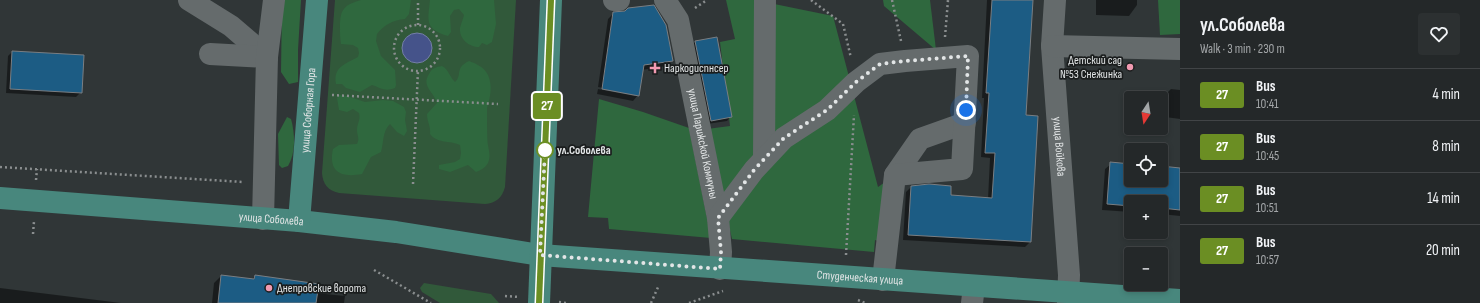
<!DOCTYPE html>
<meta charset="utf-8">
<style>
body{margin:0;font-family:"Sofia Sans Condensed",sans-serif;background:#2c3031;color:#f1f3f6;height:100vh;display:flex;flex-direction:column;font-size:15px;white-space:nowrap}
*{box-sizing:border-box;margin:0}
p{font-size:13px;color:#a3a6a8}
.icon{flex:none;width:22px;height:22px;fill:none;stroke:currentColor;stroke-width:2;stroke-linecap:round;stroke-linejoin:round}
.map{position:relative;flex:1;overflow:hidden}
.drawer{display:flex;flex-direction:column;background:#242829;width:300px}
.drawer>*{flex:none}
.badge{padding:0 8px;border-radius:3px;font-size:14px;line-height:26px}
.needle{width:26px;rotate:192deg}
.controls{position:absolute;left:1124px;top:91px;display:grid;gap:8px}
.controls a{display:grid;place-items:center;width:44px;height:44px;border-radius:4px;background:#242829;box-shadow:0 2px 6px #0003,0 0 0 1px #414446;font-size:20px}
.you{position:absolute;width:20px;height:20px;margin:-10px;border:3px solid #fff;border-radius:50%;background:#1a73e8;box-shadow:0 0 0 6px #1a73e833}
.map>.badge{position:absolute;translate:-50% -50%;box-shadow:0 0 0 2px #fff}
.round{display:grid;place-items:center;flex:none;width:42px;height:42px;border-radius:4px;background:#2c3031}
.head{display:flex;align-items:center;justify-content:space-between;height:68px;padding:0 20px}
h1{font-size:19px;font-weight:700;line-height:30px}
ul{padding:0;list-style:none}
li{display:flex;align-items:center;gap:12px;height:52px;padding:0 20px;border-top:1px solid #414446}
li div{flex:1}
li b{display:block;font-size:15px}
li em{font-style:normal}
li .badge{min-width:44px;font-weight:700;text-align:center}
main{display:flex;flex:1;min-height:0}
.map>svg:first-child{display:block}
</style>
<main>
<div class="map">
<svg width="1180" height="303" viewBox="0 0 1180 303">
<rect width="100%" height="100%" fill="#303637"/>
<g fill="#31593a">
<path d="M335,0H516L505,187C502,198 496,203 485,204L339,193C327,190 323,184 322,173Z"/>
<path d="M424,283L491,294L499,303H440L422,292L420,288Z"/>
</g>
<g fill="#2f683e">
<path d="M282,0H301L298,50V82L289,84L281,72Z"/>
<path d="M361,0H411L409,14L405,19C393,20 384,25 377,34L376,41L381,56L395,70L396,85L395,88C385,92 381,88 372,85L360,92L346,88L342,84H336C333,67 345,64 358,57L359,53L358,48L353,45L341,44C340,38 340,33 340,28C340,10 343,5 361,0Z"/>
<path d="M430,0H494L496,24L492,42L487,45L482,43L479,47C469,47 459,39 460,28C461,24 463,19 464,15L459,9L454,10L450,16L451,32L448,36C424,29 428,20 430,0Z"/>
<path d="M726,0H755L833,16L878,187L891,178L886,244L875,240L874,252L732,239L707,129L730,126L720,42L735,39Z"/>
<path d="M883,0H930L936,50L884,6Z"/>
<path d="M1158,0H1180V34L1160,35Z"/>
<path d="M469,61C477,64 484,67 488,75C493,86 490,98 487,108C487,110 487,142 488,145C489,152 491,156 488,163C485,168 481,170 476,172L468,165L450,172L439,169V165L455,162L460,159L461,153L460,145C449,140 438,144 430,134C431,126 427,122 427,114L437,103C434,92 421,86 429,74C432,68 436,67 442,66C449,70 449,76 455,82C463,75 454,68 469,61Z"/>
<path d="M339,95L347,96L365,102L383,100L393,101L404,107L406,112L405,120L407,131L404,136L397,132L390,124C382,132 384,142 381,152L371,157L362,174C341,178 328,172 333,149L339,145L357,144C360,138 357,136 357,130C357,123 361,120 359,113L353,109L347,112L339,110L337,98Z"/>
<path d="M599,99L643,112L689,128L711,238L609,229L608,218L588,217Z"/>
<path d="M287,117L291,119C295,133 296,153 288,166L282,168L279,165L278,134Z"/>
</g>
<circle fill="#45538a" stroke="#747fa6" cx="417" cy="48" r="15"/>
<g fill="#0007">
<path d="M987,0H1032L1025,116L1037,117L1030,242L1025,247L903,240L906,192L911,187L949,196L988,199L990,158L981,157L984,98H982Z"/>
<path d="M1096,0H1137V5L1129,16L1096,15Z"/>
<path d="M625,12L672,60L666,66L642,70L638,95L633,101L597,94L598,89L635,96V94L598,87L608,19L614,13Z"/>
<path d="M695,42L731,116L727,121L707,124L691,46Z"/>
<path d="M12,52L81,92L76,97L6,93L8,56Z"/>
<path d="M1171,89L1180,90V119L1165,117L1167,93Z"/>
<path d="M1111,164L1131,165V180H1161V167L1180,169V216L1161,214V202H1131V212L1102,210L1105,169Z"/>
<path d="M221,276L251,280L255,276L316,293L345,296L344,303H212L214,283Z"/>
<path d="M0,288L121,303H0Z"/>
</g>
<g fill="#1c5c84" stroke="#7a7e82">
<path d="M992,0H1033L1026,115L1038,116L1031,242L908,235L911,186L929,184L951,186V195L992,198L995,153H985L989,93H986Z"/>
<path d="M654,5L666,25L673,61L644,65L639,96L602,89L613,12L625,11L628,8Z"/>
<path d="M717,37L732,117L711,121L695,41Z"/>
<path d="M12,51L84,55L82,93L10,89Z"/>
<path d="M1110,162L1131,164V180H1161V166L1180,168V210L1161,208V202H1131V206L1107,204Z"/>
<path d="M221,275L254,279L255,275L319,284L316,303H218Z"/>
</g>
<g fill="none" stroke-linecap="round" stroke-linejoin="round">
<g stroke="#8a8e8f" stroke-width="2.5" stroke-dasharray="2 3" stroke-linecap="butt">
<path d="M811,0L843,24L851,58"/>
<path d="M892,0L901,41"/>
<path d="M695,8L707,0"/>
<path d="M418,25V0"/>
<circle cx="417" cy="48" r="23"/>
<path d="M945,37L948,0"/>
<path d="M332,95L498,104"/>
<path d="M0,167L243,182"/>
<path d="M36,180L37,169"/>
<path d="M413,184L418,70"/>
<path d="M33,234L34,221"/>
<path d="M846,255L854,115"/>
<path d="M374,270L431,303"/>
<path d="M505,296L519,297"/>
<path d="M858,300L865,303"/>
<path d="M559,302L567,303"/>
<path d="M651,303L659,285"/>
<path d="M689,303L723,291"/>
</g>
<g stroke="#656b6c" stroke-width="22">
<path d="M189,0L231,26L267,57"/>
<path d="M614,0H619"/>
<path id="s1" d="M665,0L678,20L718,218L721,252L720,269"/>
<path id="s2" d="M1055,0L1052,46L1069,275L1068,303"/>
<path d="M1052,46L1180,49"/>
<path d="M210,54L267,57"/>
<path d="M764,159L765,0"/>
<path d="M895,175L920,139L965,123"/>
<path d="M718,218L754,170L784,138L827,110L856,82L880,64L905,61L968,56L962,169L895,175L883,280"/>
<path d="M263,219L267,57L274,0"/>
<path d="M972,303L974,286"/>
</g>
<g stroke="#48877d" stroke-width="22">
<path id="s3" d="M0,198L299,221L396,232L540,255L1180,300"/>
<path id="s4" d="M299,221L317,0"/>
<path d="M539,303L551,0"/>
</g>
</g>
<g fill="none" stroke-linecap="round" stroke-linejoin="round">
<defs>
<path id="line" d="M539,303L551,0"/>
</defs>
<use href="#line" stroke="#fff" stroke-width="9"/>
<use href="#line" stroke="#6b8e23" stroke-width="6"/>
<path stroke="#e2e5e6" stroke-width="4" stroke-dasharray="0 7.2" d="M545,150L540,255L720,269L721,252L718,218L754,170L784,138L827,110L856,82L880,64L905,61L968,56L966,110"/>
</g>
<g fill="#f19ab1" stroke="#1a1d1d" stroke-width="1.5">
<circle cx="1130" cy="67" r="4"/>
<path d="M653 62h4v4h4v4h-4v4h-4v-4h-4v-4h4z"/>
<circle cx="269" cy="288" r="4"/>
</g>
<circle fill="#fff" stroke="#6b8e23" stroke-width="2" cx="545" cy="150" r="8"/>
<g text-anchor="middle" stroke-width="3.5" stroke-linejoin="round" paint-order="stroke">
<g font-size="12" fill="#e2e5e6" stroke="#1a1d1d" text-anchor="start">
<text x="1122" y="64" text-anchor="end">Детский сад<tspan x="1122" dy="14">№53 Снежинка</tspan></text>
<text x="664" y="72">Наркодиспнсер</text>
<text x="277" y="292">Днепровские ворота</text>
</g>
<g font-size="12" fill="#e2e5e6" stroke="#1a1d1d">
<text dy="4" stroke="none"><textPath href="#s4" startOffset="111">улица Соборная Гора</textPath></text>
<text dy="4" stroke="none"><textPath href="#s1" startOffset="150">улица Парижской Коммуны</textPath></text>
<text dy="4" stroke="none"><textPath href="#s2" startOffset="147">улица Войкова</textPath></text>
<text dy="4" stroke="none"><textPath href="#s3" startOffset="272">улица Соболева</textPath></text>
<text dy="4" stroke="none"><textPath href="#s3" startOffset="864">Студенческая улица</textPath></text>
</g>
<g font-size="12" font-weight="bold" fill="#e2e5e6" stroke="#1a1d1d" text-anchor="start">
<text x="557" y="154">ул.Соболева</text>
</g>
</g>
</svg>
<div class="controls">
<a><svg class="needle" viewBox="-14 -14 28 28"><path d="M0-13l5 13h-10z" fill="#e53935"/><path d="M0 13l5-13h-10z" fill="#a3a6a8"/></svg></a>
<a><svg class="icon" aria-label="locate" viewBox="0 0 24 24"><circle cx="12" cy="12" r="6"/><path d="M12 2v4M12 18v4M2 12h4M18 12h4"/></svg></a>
<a>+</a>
<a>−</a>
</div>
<div class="you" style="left:966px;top:110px"></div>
<b class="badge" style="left:547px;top:106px;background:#6b8e23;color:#fff">27</b>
</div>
<section class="drawer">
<div class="head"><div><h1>ул.Соболева</h1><p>Walk · 3 min · 230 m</p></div><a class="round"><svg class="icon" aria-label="heart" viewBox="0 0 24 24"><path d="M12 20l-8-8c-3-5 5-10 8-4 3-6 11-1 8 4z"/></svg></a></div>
<ul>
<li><span class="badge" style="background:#6b8e23;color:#fff">27</span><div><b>Bus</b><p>10:41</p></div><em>4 min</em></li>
<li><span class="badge" style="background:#6b8e23;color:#fff">27</span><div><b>Bus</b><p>10:45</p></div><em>8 min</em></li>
<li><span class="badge" style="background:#6b8e23;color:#fff">27</span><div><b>Bus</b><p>10:51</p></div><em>14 min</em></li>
<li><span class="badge" style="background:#6b8e23;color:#fff">27</span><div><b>Bus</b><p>10:57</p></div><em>20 min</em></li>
</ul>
</section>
</main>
